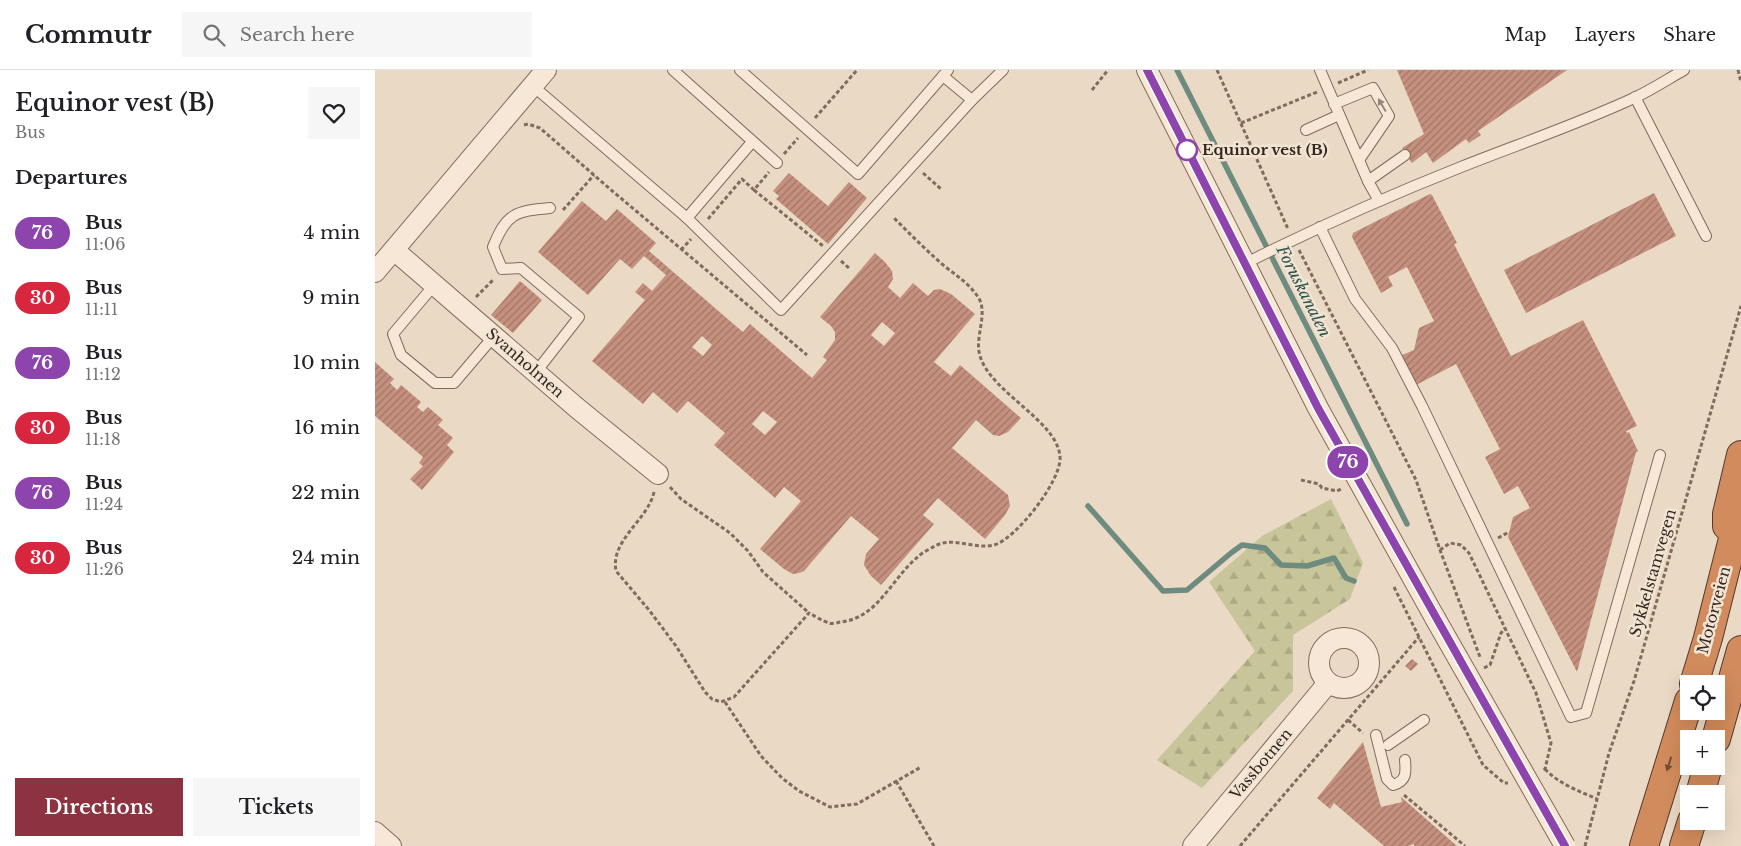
<!DOCTYPE html>
<meta charset="utf-8">
<style>
body{margin:0;font-family:"Libre Baskerville",serif;background:#f6f6f6;color:#202124;height:100vh;display:flex;flex-direction:column;font-size:19px;white-space:nowrap}
*{box-sizing:border-box;margin:0}
p{font-size:16px;color:#757577}
.icon{flex:none;width:28px;height:28px;fill:none;stroke:currentColor;stroke-width:2;stroke-linecap:round;stroke-linejoin:round}
.map{position:relative;flex:1;overflow:hidden}
.drawer{display:flex;flex-direction:column;background:#fff;width:375px}
.drawer>*{flex:none}
.badge{padding:0 10px;border-radius:16px;font-size:18px;line-height:32px}
.controls{position:absolute;left:1305px;top:605px;display:grid;gap:10px}
.controls a{display:grid;place-items:center;width:45px;height:45px;border-radius:0px;background:#fff;box-shadow:0 5px 20px #0002;font-size:25px}
.map>.badge{position:absolute;translate:-50% -50%;box-shadow:0 0 0 2px #fff}
h2{padding:0 15px;font-size:19px;line-height:45px}
.round{display:grid;place-items:center;flex:none;width:52px;height:52px;border-radius:0px;background:#f6f6f6}
.headline{display:flex;align-items:center;justify-content:space-between;height:85px;padding:0 15px}
h1{font-size:24px;font-weight:600;line-height:38px}
.cta{display:flex;gap:10px;margin-top:auto;padding:10px 15px}
.cta a{flex:1;height:58px;border-radius:0px;background:#8d3241;color:#fff;font-size:20px;font-weight:600;line-height:58px;text-align:center}
.cta a+a{background:#f6f6f6;color:#202124}
ul{padding:0;list-style:none}
li{display:flex;align-items:center;gap:15px;height:65px;padding:0 15px}
li div{flex:1}
li b{display:block;font-size:19px}
li em{font-style:normal}
li .badge{min-width:55px;font-weight:700;text-align:center}
header{display:flex;align-items:center;gap:30px;box-sizing:border-box;height:70px;padding:0 25px;background:#fff;border-bottom:1px solid #e0e0e0}
header strong{font-size:24px}
nav{display:flex;gap:28px;margin-inline-start:auto;font-size:18px}
.search{width:350px;height:45px;background:#f6f6f6;display:flex;align-items:center;gap:12px;box-sizing:border-box;padding:0 18px;border-radius:0px;color:#757577;font-size:19px}
main{display:flex;flex:1;min-height:0}
.map>svg:first-child{display:block}
</style>
<header>
<strong>Commutr</strong>
<div class="search"><svg class="icon" aria-label="search" viewBox="0 0 24 24"><circle cx="10" cy="10" r="6"/><path d="M15 15l6 6"/></svg>Search here</div>
<nav><a>Map</a><a>Layers</a><a>Share</a></nav>
</header>
<main>
<section class="drawer">
<div class="headline"><div><h1>Equinor vest (B)</h1><p>Bus</p></div><a class="round"><svg class="icon" aria-label="heart" viewBox="0 0 24 24"><path d="M12 20l-8-8c-3-5 5-10 8-4 3-6 11-1 8 4z"/></svg></a></div>
<h2>Departures</h2>
<ul>
<li><span class="badge" style="background:#8e44ad;color:#fff">76</span><div><b>Bus</b><p>11:06</p></div><em>4 min</em></li>
<li><span class="badge" style="background:#d7263d;color:#fff">30</span><div><b>Bus</b><p>11:11</p></div><em>9 min</em></li>
<li><span class="badge" style="background:#8e44ad;color:#fff">76</span><div><b>Bus</b><p>11:12</p></div><em>10 min</em></li>
<li><span class="badge" style="background:#d7263d;color:#fff">30</span><div><b>Bus</b><p>11:18</p></div><em>16 min</em></li>
<li><span class="badge" style="background:#8e44ad;color:#fff">76</span><div><b>Bus</b><p>11:24</p></div><em>22 min</em></li>
<li><span class="badge" style="background:#d7263d;color:#fff">30</span><div><b>Bus</b><p>11:26</p></div><em>24 min</em></li>
</ul>
<div class="cta"><a>Directions</a><a>Tickets</a></div>
</section>
<div class="map">
<svg width="1366" height="776" viewBox="0 0 1366 776">
<defs>
<pattern id="forest-firs" width="22" height="20" patternUnits="userSpaceOnUse" patternTransform="scale(1.25)"><rect width="22" height="20" fill="#c7c599"/><path d="M5 1l3.5 6h-7zM16 11l3.5 6h-7z" fill="#aca983"/></pattern>
<pattern id="building-hatch" width="6" height="6" patternUnits="userSpaceOnUse" patternTransform="scale(1.25)"><rect width="6" height="6" fill="#c5907e"/><path d="M-1 1l2-2M0 6l6-6M5 7l2-2" fill="none" stroke="#a17567"/></pattern>
</defs>
<rect width="100%" height="100%" fill="#ead9c4"/>
<path fill="url(#forest-firs)" d="M956,429L988,493L975,529L918,565V621L827,718L782,690L880,581L834,512L887,466Z"/>
<g fill="none" stroke-linecap="round" stroke-linejoin="round">
<g stroke="#6e8b7f" stroke-width="5.5">
<path d="M802,0L1032,454"/>
<path d="M713,436L788,521L812,520L856,483L867,475L890,478L906,495L932,496L959,488L971,508L979,511"/>
</g>
</g>
<g fill="url(#building-hatch)" fill-rule="evenodd">
<path d="M1022,0H1192L1103,61L1106,65L1094,73L1091,69L1058,93L1051,82L1037,93L1027,78L1049,64Z"/>
<path d="M414,103L453,136L474,112L492,128L453,174L401,129L404,126L398,121Z"/>
<path d="M1279,123L1301,166L1151,243L1129,200Z"/>
<path d="M1055,124L1057,125L1082,173L1079,174L1136,286L1208,250L1262,356L1251,361L1252,363L1254,362L1263,381L1261,382L1202,602L1133,467L1138,447L1155,438L1143,416L1129,424L1110,387L1125,379L1081,294L1041,315L1025,286L1039,280L1044,258L1059,251L1032,197L1013,207L1018,216L1006,223L977,167L978,163Z"/>
<path d="M207,131L231,151L242,139L281,173L274,181L362,257L368,262L375,254L437,308L452,290L448,287L460,270V262L456,256L445,247L500,183L510,192L517,201L518,209L513,217L525,228L538,213L553,226L559,220L565,219L576,224L600,244L559,292L576,306L585,295L646,348L633,362L624,366L618,365L601,350L577,378L633,425L635,436L630,445L610,469L563,428L548,445L559,454L506,515L496,506L489,495L491,484L504,469L476,446L429,501L424,503L418,504L409,499L385,479L426,431L409,417L400,428L339,375L350,363L313,331L302,343L278,322L268,334L217,291L270,230L260,222L268,213L277,221L291,205L269,186L257,199L245,189L213,225L163,182ZM507,252L520,263L509,276L496,265ZM327,266L337,275L328,286L317,277ZM388,341L402,352L390,365L377,354Z"/>
<path d="M145,211L167,230L138,263L116,245Z"/>
<path d="M0,292L19,309L15,313L22,320L26,315L46,332L42,337L48,342L53,337L68,350L63,355L78,368L72,375L79,382L47,420L35,409L48,396L44,393L48,387L0,346Z"/>
<path d="M1037,589L1043,594L1036,601L1030,596Z"/>
<path d="M988,672L1006,737L1027,732L1026,727L1082,776H1039V774L1033,776H1009L959,733L955,739L942,728Z"/>
</g>
<g fill="none" stroke-linecap="round" stroke-linejoin="round">
<defs>
<g id="service">
<path d="M298,0L402,93"/>
<path d="M365,0L483,104L573,0"/>
<path d="M945,0L993,111L1004,131"/>
<path d="M568,6L597,30"/>
<path d="M158,16L312,148L406,240L597,30L628,0"/>
<path d="M1260,27L1331,166"/>
<path d="M959,34L998,18L1014,46L984,90"/>
<path d="M931,60L964,45"/>
<path d="M993,111L1030,85"/>
<path d="M312,148L377,72"/>
<path d="M945,157L980,229L1017,278L1047,336L1196,647L1211,643L1285,385"/>
<path d="M871,193C941,158 1013,126 1086,97C1144,74 1203,54 1259,28C1276,20 1293,9 1309,0"/>
<path d="M60,214L18,264L26,285L60,313H79L119,266"/>
<path d="M161,302L204,247L146,198L127,199L118,177C131,144 140,141 175,138"/>
<path d="M1001,665L1012,709L1018,715C1032,711 1031,702 1030,690"/>
<path d="M1013,675L1049,650"/>
</g>
<g id="minor">
<path d="M772,0L943,338L1060,548"/>
<path d="M19,180L202,338L283,404"/>
<path d="M0,202L171,0"/>
<circle cx="969" cy="593" r="25"/>
<path d="M0,762L16,776"/>
<path d="M818,776L953,613"/>
</g>
<g id="motorway">
<path d="M1352,456V444L1366,385"/>
<path d="M1319,614L1333,568L1366,437"/>
<path d="M1341,669L1366,580"/>
<path d="M1325,724L1333,696"/>
<path d="M1269,776L1314,631"/>
<path d="M1309,776L1317,751"/>
</g>
</defs>
<use href="#service" stroke="#836b5c" stroke-width="12"/>
<use href="#minor" stroke="#836b5c" stroke-width="22"/>
<use href="#motorway" stroke="#513a30" stroke-width="30"/>
<g stroke="#836b5c" stroke-width="3" stroke-dasharray="4 2.5" stroke-linecap="butt">
<path d="M842,0L913,159"/>
<path d="M1363,0L1366,12"/>
<path d="M963,13L993,0"/>
<path d="M717,20L733,0"/>
<path d="M440,48L482,0"/>
<path d="M866,53L942,22"/>
<path d="M149,55L153,54L165,58L235,119L432,285"/>
<path d="M409,84L423,68"/>
<path d="M548,103L566,119"/>
<path d="M379,120L448,176"/>
<path d="M188,140L219,105"/>
<path d="M333,149L367,109L379,120L394,102"/>
<path d="M306,180L316,169"/>
<path d="M924,180L1041,410L1065,480L1105,587"/>
<path d="M466,191L474,198"/>
<path d="M101,227L119,209"/>
<path d="M926,410L944,414L947,418L962,421L968,418"/>
<path d="M295,417L306,429L355,463L373,481L388,502L434,543"/>
<path d="M279,422C273,450 235,470 241,501L274,540L301,576L330,622L337,629L346,632L359,627L434,543C440,546 447,551 454,553C457,554 462,553 465,552C503,549 517,507 544,486C548,482 555,479 560,476C578,466 600,480 619,475C641,469 687,410 685,387C683,351 616,323 605,286C599,267 614,243 603,227C594,213 580,205 567,194C550,179 534,163 518,147"/>
<path d="M1123,468L1134,462"/>
<path d="M1065,480L1075,473L1086,475L1094,483L1161,623L1176,673L1170,699L1168,700"/>
<path d="M1019,517L1108,695L1129,713H1133"/>
<path d="M1109,598L1115,595L1126,563L1130,558"/>
<path d="M350,632L386,686L407,708L424,721L455,737L482,734L546,697"/>
<path d="M973,650L988,663"/>
<path d="M1170,699C1184,714 1204,721 1222,729"/>
<path d="M521,711L559,776"/>
<path d="M1029,725L1090,776"/>
<path d="M865,776L1044,567"/>
<path d="M1210,776L1234,683L1259,611L1366,236"/>
</g>
<use href="#service" stroke="#f6e7d7" stroke-width="10"/>
<use href="#minor" stroke="#f6e7d7" stroke-width="20"/>
<use href="#motorway" stroke="#d28b5c" stroke-width="28"/>
<defs>
<path id="minor-bridge" d="M1060,548L1190,776"/>
</defs>
<use href="#minor-bridge" stroke="#836b5c" stroke-width="22" stroke-linecap="butt"/>
<use href="#minor-bridge" stroke="#f6e7d7" stroke-width="20"/>
</g>
<defs><path id="oneway-solid" d="M-6-.8H1V-3.2L6.5 0L1 3.2V.8H-6Z" transform="scale(1.25)"/></defs>
<use fill="#95867b" href="#oneway-solid" transform="translate(1007 35) rotate(-120)"/>
<use fill="#734e37" href="#oneway-solid" transform="translate(1294 694) rotate(107)"/>
<g fill="none" stroke-linecap="round" stroke-linejoin="round">
<defs>
<path id="line" d="M772,0L943,338L1190,776"/>
</defs>
<use href="#line" stroke="#fff" stroke-width="11"/>
<use href="#line" stroke="#8e44ad" stroke-width="8"/>
</g>
<circle fill="#fff" stroke="#8e44ad" stroke-width="2.5" cx="812" cy="80" r="10"/>
<g text-anchor="middle" stroke-width="5" stroke-linejoin="round" paint-order="stroke">
<g font-size="15" font-weight="bold" fill="#34261f" stroke="#f2e4d3" text-anchor="start">
<text x="827" y="85">Equinor vest (B)</text>
</g>
<g font-size="15" fill="#34261f" stroke="#f2e4d3">
<text transform="translate(150 293) rotate(41)" y="5">Svanholmen</text>
<text transform="translate(1278 503) rotate(-74)" y="5">Sykkelstamvegen</text>
<text transform="translate(1339 540) rotate(-75)" y="5">Motorveien</text>
<text transform="translate(886 694) rotate(-50)" y="5">Vassbotnen</text>
</g>
<g font-size="16" font-style="italic" fill="#30534b" stroke="#f2e4d3">
<text transform="translate(929 221) rotate(63)" y="6">Foruskanalen</text>
</g>
</g>
</svg>
<div class="controls">
<a><svg class="icon" aria-label="locate" viewBox="0 0 24 24"><circle cx="12" cy="12" r="6"/><path d="M12 2v4M12 18v4M2 12h4M18 12h4"/></svg></a>
<a>+</a>
<a>−</a>
</div>
<b class="badge" style="left:973px;top:392px;background:#8e44ad;color:#fff">76</b>
</div>
</main>
